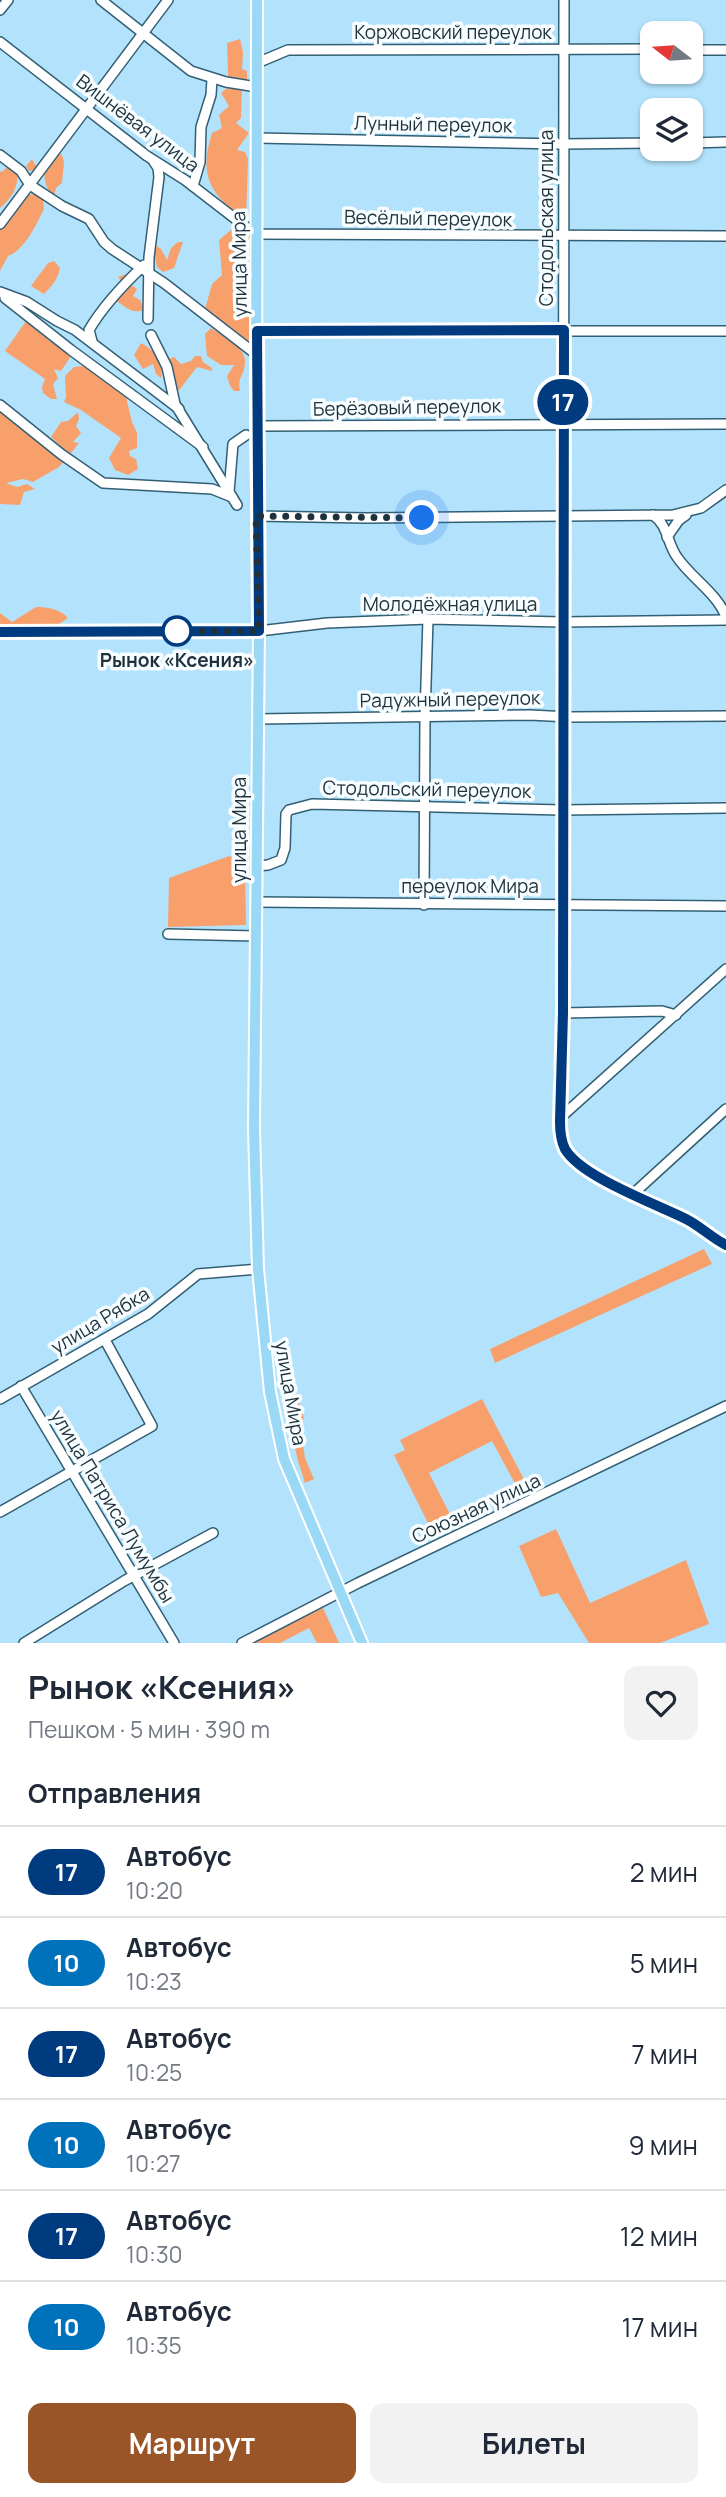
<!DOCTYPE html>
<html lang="ru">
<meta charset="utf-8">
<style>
body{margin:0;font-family:Manrope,sans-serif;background:#f2f2f3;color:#1f2937;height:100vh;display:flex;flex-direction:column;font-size:26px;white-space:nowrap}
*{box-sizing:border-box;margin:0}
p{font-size:23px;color:#747a83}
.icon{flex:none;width:38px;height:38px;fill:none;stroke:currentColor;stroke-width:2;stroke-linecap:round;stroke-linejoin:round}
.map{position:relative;height:1643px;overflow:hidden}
.side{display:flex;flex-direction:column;background:#fff;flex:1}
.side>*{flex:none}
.badge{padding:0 14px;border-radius:23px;font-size:24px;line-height:46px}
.needle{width:46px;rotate:287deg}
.tools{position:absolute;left:640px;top:21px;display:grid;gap:14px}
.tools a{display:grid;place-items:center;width:63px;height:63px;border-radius:14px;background:#fff;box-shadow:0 2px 5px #0004;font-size:35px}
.you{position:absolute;width:35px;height:35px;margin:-18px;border:5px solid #fff;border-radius:50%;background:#1a73e8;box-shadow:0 0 0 10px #1a73e833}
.map>.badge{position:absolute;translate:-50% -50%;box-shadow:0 0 0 4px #fff}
h2{padding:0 28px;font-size:26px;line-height:63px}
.round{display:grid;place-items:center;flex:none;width:74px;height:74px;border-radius:14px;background:#f2f2f3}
.head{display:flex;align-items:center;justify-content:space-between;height:119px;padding:0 28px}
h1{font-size:33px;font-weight:700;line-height:52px}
.button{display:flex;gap:14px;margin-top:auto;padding:14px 28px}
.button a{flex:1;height:80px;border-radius:14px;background:#995428;color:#fff;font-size:28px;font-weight:700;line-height:80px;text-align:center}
.button a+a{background:#f2f2f3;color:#1f2937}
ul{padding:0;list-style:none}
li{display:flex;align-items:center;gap:21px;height:91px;padding:0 28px;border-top:2px solid #e0e1e3}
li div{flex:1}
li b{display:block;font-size:26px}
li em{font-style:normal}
li .badge{min-width:77px;font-weight:700;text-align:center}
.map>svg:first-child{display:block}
</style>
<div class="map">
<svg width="726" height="1643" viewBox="0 0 726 1643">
<rect width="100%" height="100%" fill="#b3e3fc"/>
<g fill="#f8a06b">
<path d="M240,39L243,52L242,69L247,71V79L242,89L241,118L236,123L249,133L237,150L245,152L248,159L246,221C211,194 198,178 212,133L222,128L219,115L229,106L221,93L232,84L228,76L227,43Z"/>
<path d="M56,152L62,155L64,162L62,183L56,188L54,196C46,190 43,178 45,169L29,171L26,166L32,159L36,166H43Z"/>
<path d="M8,166L17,171C19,187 12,198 0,208V171L2,172Z"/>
<path d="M36,194L43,200L44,209C37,223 25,250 8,256L0,271V230L26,195Z"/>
<path d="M241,229L249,236V342L240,341L205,309L212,284L222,275L219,240L231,230Z"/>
<path d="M178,242H183L174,268L163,272L157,267L152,243L161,249L167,260L171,248Z"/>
<path d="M54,261L60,268C58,279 52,286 44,294L31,286L48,263Z"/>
<path d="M126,274L124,280L137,289L133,296L140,300L144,310C130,315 123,304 112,298L117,294L125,293L127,288L118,277Z"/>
<path d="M26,321L36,326L37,331L44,330L48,336V340L60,346L71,356L61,371L54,369L58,378L53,384L57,399H51L43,393L42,387L45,379L5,351Z"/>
<path d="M211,328C225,338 251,348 244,369C241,380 238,378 240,391H234L230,386L227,376L234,365H221L207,356L205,334Z"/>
<path d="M141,343C155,350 164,363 161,378L156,374L153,364L143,369L134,355Z"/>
<path d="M195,356H201L203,362L212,368V371L197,367L180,389L175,392L169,359L174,357L181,364L191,361Z"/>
<path d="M84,366L114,382L126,397L132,422L137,433V448L129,451L130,456L136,459L138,469L128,475L115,470L109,458L121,438L81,410L64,402L66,397L65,376L74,367Z"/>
<path d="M3,410L65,460L59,467L33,482L23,479L6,483L17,487L27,484L35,489L24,492L20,505L0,504V411Z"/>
<path d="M78,412L79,419L76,426L81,433L73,442L79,443L71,453L66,451L51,437L61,422L68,421Z"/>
<path d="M36,607C46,607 61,609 68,618L59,624L0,625V613L12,622Z"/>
<path d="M229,856L245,864L246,925L168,927L169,878Z"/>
<path d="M704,1249L712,1264L495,1363L490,1349Z"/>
<path d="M296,1393L304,1418L300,1424L305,1458L314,1479L305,1483L298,1461L284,1398Z"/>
<path d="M482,1399L527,1485L518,1489L492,1441L429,1473L456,1526L435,1537L394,1455L405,1450L400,1440Z"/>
<path d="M556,1529L590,1603L686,1560L709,1624L660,1643H589L558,1593L541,1597L519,1546Z"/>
<path d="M323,1608L339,1643H317L309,1628L280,1643H257L256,1640Z"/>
</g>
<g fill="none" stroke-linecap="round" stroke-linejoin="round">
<defs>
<g id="minor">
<path d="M101,0L191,71L226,82L257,87"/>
<path d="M564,0L563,1013C562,1042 554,1123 564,1146C576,1174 658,1204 686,1219C700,1226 712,1238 726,1245"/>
<path d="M0,10L8,0"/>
<path d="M0,42L147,156L185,180L255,234L726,236"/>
<path d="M691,50H726"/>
<path d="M257,63L288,50L653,49"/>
<path d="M256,138L563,144L653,143"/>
<path d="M691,143L726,142"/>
<path d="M0,155L21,171L30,185L62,206L89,219L104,242L112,249L164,283L257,355"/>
<path d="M193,186L200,162L201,127L211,95L212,79"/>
<path d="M0,224L168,0"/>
<path d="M0,292L27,302L57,321L75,330L179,409"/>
<path d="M5,298L71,350L203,447"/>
<path d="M148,319L149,257L159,177L158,168L154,162"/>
<path d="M257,331H726"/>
<path d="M151,335L167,367L175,404L237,505"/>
<path d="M92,341L89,330C103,306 124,284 144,265"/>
<path d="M0,405L61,454L103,483L212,489L232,497"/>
<path d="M256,426L726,424"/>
<path d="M229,492L233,444L246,435"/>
<path d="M653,515C668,525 667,543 677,557C691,578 717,593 726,617"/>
<path d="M256,516L366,518L673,515L701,508L726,490"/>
<path d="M667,537L679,520L686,515"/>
<path d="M259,631L327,623L428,619L562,622L726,620"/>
<path d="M258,719L530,715L569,717L726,716"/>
<path d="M256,866L268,865L281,860L285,848L286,814L289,810L312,804L562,810L726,808"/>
<path d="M256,902L726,906"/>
<path d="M424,905L425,716L428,619"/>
<path d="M168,934L256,936"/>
<path d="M563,1013L662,1011L676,1015"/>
<path d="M560,1118L726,969"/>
<path d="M633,1194L726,1109"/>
<path d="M21,1386L174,1643"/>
<path d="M0,1399L148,1314L198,1274L258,1269"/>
<path d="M0,1512L152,1426L105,1340"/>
<path d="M24,1643L124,1581L213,1533"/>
<path d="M242,1643L358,1583L726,1406"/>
</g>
<g id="major">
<path d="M257,0L256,426L259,631L254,1129L258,1269L270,1392L284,1459L362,1643"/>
<path d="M0,632L259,631"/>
</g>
</defs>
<use href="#minor" stroke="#335f74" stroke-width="12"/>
<use href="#major" stroke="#fff" stroke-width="14"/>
<use href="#minor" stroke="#fff" stroke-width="9"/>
<use href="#major" stroke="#9ad9f6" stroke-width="10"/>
</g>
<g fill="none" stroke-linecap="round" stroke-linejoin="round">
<defs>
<path id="line" d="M0,632L259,631L257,331L564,330L563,1013L560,1122C560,1131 561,1141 565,1149C581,1177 656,1204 686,1219C700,1226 712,1238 726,1245"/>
</defs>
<use href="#line" stroke="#fff" stroke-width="16"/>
<use href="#line" stroke="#003b80" stroke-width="10"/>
<path stroke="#1f323b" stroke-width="7" stroke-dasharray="0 12.6" d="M177,631H259L256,516L422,518"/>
</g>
<circle fill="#fff" stroke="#003b80" stroke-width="3.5" cx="177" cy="631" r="14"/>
<g text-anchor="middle" stroke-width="7" stroke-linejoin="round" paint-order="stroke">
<g font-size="19" fill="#1f323b" stroke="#f8fdff">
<text x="453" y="39">Коржовский переулок</text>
<text transform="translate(138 123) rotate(37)" y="7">Вишнёвая улица</text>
<text transform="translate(433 124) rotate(1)" y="7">Лунный переулок</text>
<text transform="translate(428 218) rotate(1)" y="7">Весёлый переулок</text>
<text transform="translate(546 218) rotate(-90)" y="7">Стодольская улица</text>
<text transform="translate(239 264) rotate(-91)" y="7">улица Мира</text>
<text transform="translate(407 407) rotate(-1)" y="7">Берёзовый переулок</text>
<text x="450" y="611">Молодёжная улица</text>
<text transform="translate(450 699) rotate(-1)" y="7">Радужный переулок</text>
<text transform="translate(427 789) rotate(1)" y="7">Стодольский переулок</text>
<text transform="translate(239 830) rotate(-90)" y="7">улица Мира</text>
<text x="470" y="893">переулок Мира</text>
<text transform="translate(100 1320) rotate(-31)" y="7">улица Рябка</text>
<text transform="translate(291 1393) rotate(80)" y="7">улица Мира</text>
<text transform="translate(113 1506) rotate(59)" y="7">улица Патриса Лумумбы</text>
<text transform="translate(476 1508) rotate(-25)" y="7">Союзная улица</text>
</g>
<g font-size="19" font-weight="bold" fill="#1f323b" stroke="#f8fdff">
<text x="177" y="667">Рынок «Ксения»</text>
</g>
</g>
</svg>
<div class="tools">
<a><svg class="needle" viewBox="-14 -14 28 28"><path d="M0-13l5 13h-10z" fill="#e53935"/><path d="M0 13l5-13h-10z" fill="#747a83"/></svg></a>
<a><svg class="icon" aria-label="layers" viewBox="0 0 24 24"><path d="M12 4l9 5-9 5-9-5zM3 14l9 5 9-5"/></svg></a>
</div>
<div class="you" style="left:422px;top:518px"></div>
<b class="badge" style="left:563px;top:402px;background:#003b80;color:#fff">17</b>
</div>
<section class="side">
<div class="head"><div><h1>Рынок «Ксения»</h1><p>Пешком · 5 мин · 390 m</p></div><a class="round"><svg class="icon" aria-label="heart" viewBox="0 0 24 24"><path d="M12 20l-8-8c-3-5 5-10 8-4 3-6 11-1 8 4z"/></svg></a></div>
<h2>Отправления</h2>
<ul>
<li><span class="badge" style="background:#003b80;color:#fff">17</span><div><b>Автобус</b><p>10:20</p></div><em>2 мин</em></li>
<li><span class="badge" style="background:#0072bc;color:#fff">10</span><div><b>Автобус</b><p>10:23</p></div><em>5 мин</em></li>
<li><span class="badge" style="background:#003b80;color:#fff">17</span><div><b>Автобус</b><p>10:25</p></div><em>7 мин</em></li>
<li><span class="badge" style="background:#0072bc;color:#fff">10</span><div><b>Автобус</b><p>10:27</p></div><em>9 мин</em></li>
<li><span class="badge" style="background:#003b80;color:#fff">17</span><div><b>Автобус</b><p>10:30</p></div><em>12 мин</em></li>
<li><span class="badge" style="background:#0072bc;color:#fff">10</span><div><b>Автобус</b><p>10:35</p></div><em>17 мин</em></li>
</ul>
<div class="button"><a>Маршрут</a><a>Билеты</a></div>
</section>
